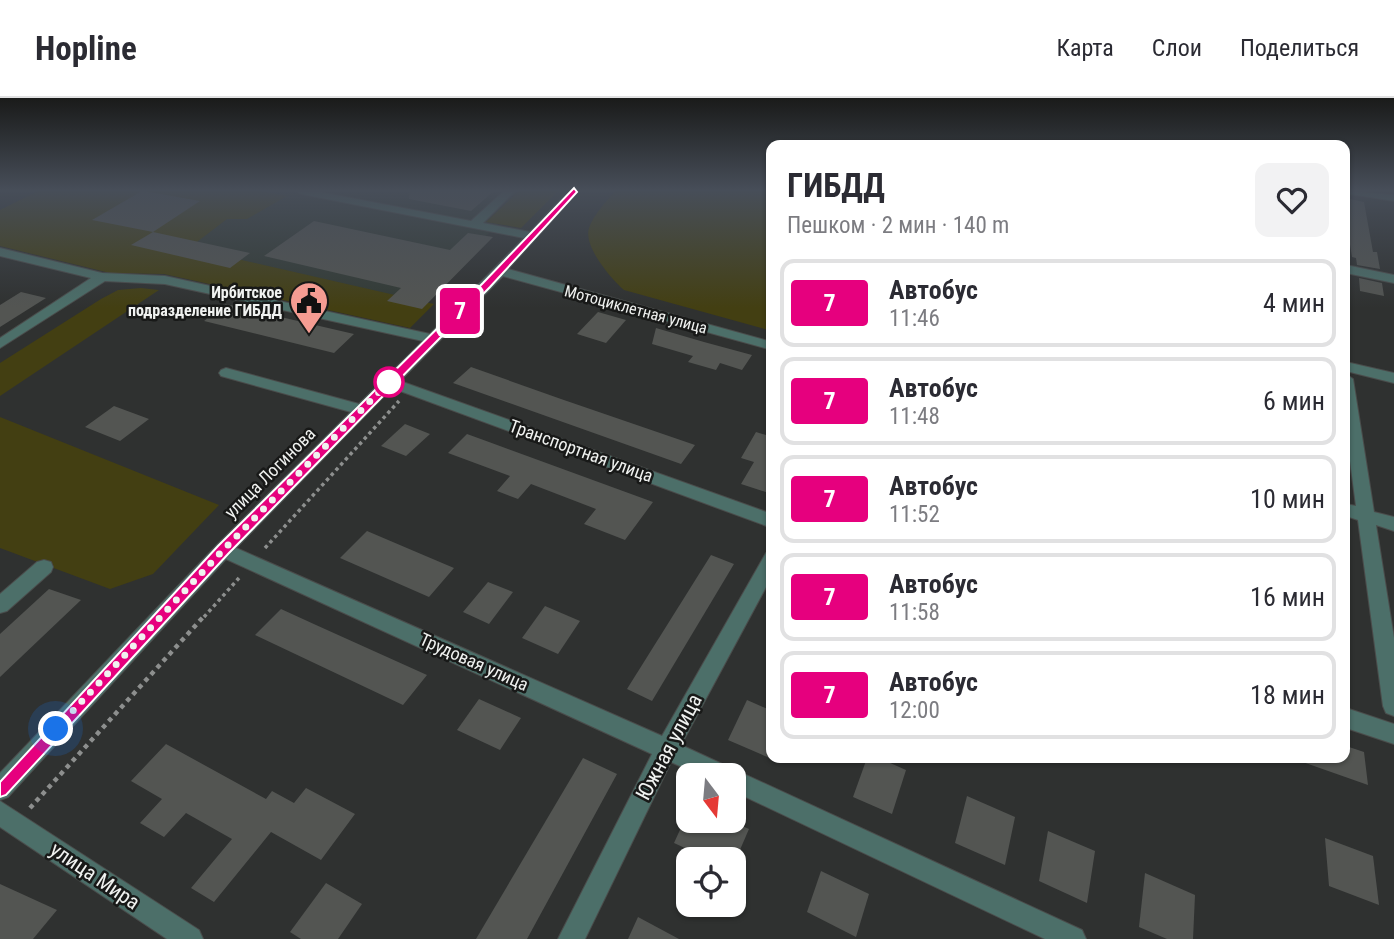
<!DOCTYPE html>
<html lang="ru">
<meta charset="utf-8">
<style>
body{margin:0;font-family:"Roboto Condensed",sans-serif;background:#f2f2f3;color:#2b2b33;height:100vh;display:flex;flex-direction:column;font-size:26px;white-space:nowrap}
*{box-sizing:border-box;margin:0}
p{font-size:23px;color:#7c7c81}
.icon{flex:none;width:38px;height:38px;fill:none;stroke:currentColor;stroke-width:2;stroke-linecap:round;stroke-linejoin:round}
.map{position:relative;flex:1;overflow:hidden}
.drawer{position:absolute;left:766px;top:42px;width:584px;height:623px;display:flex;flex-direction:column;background:#fff;border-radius:14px;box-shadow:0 2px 5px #0004}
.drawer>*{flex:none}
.badge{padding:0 14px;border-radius:5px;font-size:24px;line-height:46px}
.needle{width:46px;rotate:164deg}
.controls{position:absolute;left:676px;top:665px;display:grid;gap:14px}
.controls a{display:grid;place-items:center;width:70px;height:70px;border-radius:14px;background:#fff;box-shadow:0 2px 5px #0004;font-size:35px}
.you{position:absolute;width:35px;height:35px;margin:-18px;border:5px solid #fff;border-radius:50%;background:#1a73e8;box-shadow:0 0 0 10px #1a73e833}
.map>.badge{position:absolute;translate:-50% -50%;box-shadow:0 0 0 4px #fff}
.round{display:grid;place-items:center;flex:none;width:74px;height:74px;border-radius:14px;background:#f2f2f3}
.summary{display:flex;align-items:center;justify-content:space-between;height:119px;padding:0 21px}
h1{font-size:33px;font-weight:700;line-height:52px}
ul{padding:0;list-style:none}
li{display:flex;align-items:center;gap:21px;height:88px;margin:0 14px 10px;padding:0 7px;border:4px solid #e1e1e2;border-radius:14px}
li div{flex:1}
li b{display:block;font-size:26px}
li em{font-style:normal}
li .badge{min-width:77px;font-weight:700;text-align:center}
header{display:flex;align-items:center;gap:42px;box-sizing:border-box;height:98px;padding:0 35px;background:#fff;border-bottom:2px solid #e1e1e2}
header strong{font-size:33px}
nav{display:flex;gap:38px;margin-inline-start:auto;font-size:24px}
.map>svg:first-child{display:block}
</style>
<header>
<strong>Hopline</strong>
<nav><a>Карта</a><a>Слои</a><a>Поделиться</a></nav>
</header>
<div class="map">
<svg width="1394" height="841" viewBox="0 0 1394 841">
<rect width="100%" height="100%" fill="#2f3130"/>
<path fill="#323a34" d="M159,93H532L413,209L131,147Z"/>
<g fill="#433f12">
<path d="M38,93H261L287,98L247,121H227L189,150L434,206L410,230L164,176L110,175L0,148V112Z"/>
<path d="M519,93H558L521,130L486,124Z"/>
<path d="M615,93H772V233L624,192C611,181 583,148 589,130C594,116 606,104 615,93Z"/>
<path d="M141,190L159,192L0,298V265L101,201L118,192Z"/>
<path d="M0,319L219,407L153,476L110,491L0,450Z"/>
</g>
<g fill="#535552">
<path d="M142,93L155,95L200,103L153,134L92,122Z"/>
<path d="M410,93H494L471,113L409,101Z"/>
<path d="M1346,100L1364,104L1373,154H1377L1380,171L1357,167L1356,160L1352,159L1346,121Z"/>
<path d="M314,123L450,152L468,135L493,139L422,211L387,203L401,190L264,158Z"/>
<path d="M153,134L250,155L230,170L131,147Z"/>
<path d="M1359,180L1382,185L1384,198L1360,193Z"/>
<path d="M21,194L46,200L0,229V207Z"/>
<path d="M226,206L285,220L354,236L334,255L204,223Z"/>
<path d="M598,214L626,222L606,245L577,236Z"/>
<path d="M656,230L704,244L752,257L742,272L720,265L716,272L688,264L693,258L652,246Z"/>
<path d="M471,269L561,301L695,347L681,366L453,285Z"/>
<path d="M114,308L149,321L120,343L85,329Z"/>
<path d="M405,326L430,336L406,358L381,348Z"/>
<path d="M756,334L769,338L772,334V396L741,386L754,364L741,360Z"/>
<path d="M467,336L489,344L653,404L625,442L584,426L596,411L531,386L518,401L497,393L510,378L448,355Z"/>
<path d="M367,433L421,456L454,470L429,499L340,460Z"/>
<path d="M711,457L734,466L652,603L627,591Z"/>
<path d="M488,484L513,494L489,526L463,514Z"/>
<path d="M49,491L81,502L0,579V536Z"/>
<path d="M545,508L580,523L558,556L522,540Z"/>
<path d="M281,511L316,527L427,577L403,607L255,537Z"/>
<path d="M479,601L521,620L500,652L457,632Z"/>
<path d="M747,602L772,613V661L728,642Z"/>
<path d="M166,646L266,701L272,693L294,705L306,690L355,716L321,762L271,734L214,804L191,790L232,741L186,715L164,739L140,725L162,701L131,683Z"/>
<path d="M1346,648L1364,654L1368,687L1297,662L1298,660H1346Z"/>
<path d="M583,660L617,676L527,841H476Z"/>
<path d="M867,660H879L906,672L892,716L853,699Z"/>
<path d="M967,698L1015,719L1005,767L955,745Z"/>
<path d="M684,723H731L749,731L736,761H709L674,745Z"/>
<path d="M1048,733L1095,753L1087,805L1039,783Z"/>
<path d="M1325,740L1373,758L1379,807L1329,788Z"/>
<path d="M821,773L869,796L856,839L807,814Z"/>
<path d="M1145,775L1195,797L1193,841H1167L1139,829Z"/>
<path d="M326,785L362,806L338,841H301L290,834Z"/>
<path d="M0,786L57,812L33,841H0Z"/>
<path d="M638,819L679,841H628Z"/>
</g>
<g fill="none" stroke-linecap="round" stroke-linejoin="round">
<defs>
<g id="minor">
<path d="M296,93H315L471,123L504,93H515L483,125L530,134L568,93H579L508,171L772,244V252L503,178L400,283L772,416V430L392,290L236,450L662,638L766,455L772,453V478L681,647L1082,832L1086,841H1045L733,693V677H699L671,664L585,841H558L652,656L226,461L8,699L0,702V675L217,447L351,314L221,278L219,275L221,272L226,270L359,306L423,243L165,186L105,183L0,250V240L91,180L0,158V150L102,175L165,178L430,236L524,140L301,96Z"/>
<path d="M1346,93L1394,97V103L1350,96Z"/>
<path d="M1346,167L1394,177V185L1346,175Z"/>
<path d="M1346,264L1394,275V285L1346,273Z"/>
<path d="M1346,276L1353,281L1374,414L1394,419V433L1376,427L1394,540V618L1386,615L1383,608L1358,422L1346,418V406L1356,408L1346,333Z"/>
<path d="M44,462L51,464L53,469L51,474L7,513L0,515V496L37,464Z"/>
<path d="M1346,610L1394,626V646L1346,630Z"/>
<path d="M0,703L199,832L203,841H167L0,729Z"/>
</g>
</defs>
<use href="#minor" stroke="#4a4c4b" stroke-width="2"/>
<g stroke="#8d8f8e" stroke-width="3.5" stroke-dasharray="3.5 3.5" stroke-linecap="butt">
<path d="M265,450L399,303"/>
<path d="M204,519L239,480"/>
</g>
<path stroke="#8d8f8e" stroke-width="4.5" stroke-dasharray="4.5 4.5" stroke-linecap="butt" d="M30,710L205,517"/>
<use href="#minor" fill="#4c6f69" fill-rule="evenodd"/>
</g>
<linearGradient id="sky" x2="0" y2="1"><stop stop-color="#1a1b1a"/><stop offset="0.44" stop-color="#474e59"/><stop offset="1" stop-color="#474e59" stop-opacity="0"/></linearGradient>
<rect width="1394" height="210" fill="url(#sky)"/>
<path fill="#e6007e" stroke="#fff" stroke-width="2" d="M574,90L577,94L490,189L228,456L6,697L0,699V684L218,448L483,185Z"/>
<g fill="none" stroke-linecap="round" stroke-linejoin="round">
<path stroke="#f0f2f0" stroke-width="7" stroke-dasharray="0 12.6" d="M56,631L223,452L389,284"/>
</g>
<defs>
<symbol id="civic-pin" viewBox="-11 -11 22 30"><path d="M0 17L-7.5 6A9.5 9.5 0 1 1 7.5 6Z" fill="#f59c92" stroke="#181918"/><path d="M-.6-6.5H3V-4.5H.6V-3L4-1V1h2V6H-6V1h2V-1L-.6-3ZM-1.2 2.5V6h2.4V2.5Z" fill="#111"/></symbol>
</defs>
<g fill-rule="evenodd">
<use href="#civic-pin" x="287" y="181" width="44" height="60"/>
</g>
<circle fill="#fff" stroke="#e6007e" stroke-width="3.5" cx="389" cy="284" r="14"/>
<g text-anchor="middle" stroke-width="5" stroke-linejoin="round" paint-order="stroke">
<g font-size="16" font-weight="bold" fill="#f0f2f0" stroke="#181918" text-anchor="end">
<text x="282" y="200">Ирбитское<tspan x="282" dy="18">подразделение ГИБДД</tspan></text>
</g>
<g font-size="16" fill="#f0f2f0" stroke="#181918">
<text transform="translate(636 211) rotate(15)" y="6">Мотоциклетная улица</text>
</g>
<g font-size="18" fill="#f0f2f0" stroke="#181918">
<text transform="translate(581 353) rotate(20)" y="6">Транспортная улица</text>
<text transform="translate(270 375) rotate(-45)" y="6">улица Логинова</text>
<text transform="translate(474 564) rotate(24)" y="6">Трудовая улица</text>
</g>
<g font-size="21" fill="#f0f2f0" stroke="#181918">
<text transform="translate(669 649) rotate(-62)" y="7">Южная улица</text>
<text transform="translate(95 778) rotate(34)" y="7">улица Мира</text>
</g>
</g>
</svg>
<div class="controls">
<a><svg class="needle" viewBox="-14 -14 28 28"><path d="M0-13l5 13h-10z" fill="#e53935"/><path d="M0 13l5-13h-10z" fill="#7c7c81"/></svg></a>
<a><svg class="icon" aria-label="locate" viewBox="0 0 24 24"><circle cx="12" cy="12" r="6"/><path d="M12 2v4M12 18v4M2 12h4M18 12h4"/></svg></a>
</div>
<div class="you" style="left:56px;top:631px"></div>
<b class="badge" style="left:460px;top:213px;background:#e6007e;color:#fff">7</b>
<section class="drawer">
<div class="summary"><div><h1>ГИБДД</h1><p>Пешком · 2 мин · 140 m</p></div><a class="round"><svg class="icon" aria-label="heart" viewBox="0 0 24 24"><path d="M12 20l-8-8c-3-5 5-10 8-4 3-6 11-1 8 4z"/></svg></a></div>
<ul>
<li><span class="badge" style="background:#e6007e;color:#fff">7</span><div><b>Автобус</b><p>11:46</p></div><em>4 мин</em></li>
<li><span class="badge" style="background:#e6007e;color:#fff">7</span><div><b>Автобус</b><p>11:48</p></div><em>6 мин</em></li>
<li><span class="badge" style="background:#e6007e;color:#fff">7</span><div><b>Автобус</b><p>11:52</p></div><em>10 мин</em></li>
<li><span class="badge" style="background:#e6007e;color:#fff">7</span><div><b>Автобус</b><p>11:58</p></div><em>16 мин</em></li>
<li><span class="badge" style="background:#e6007e;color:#fff">7</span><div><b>Автобус</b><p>12:00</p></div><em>18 мин</em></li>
</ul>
</section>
</div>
